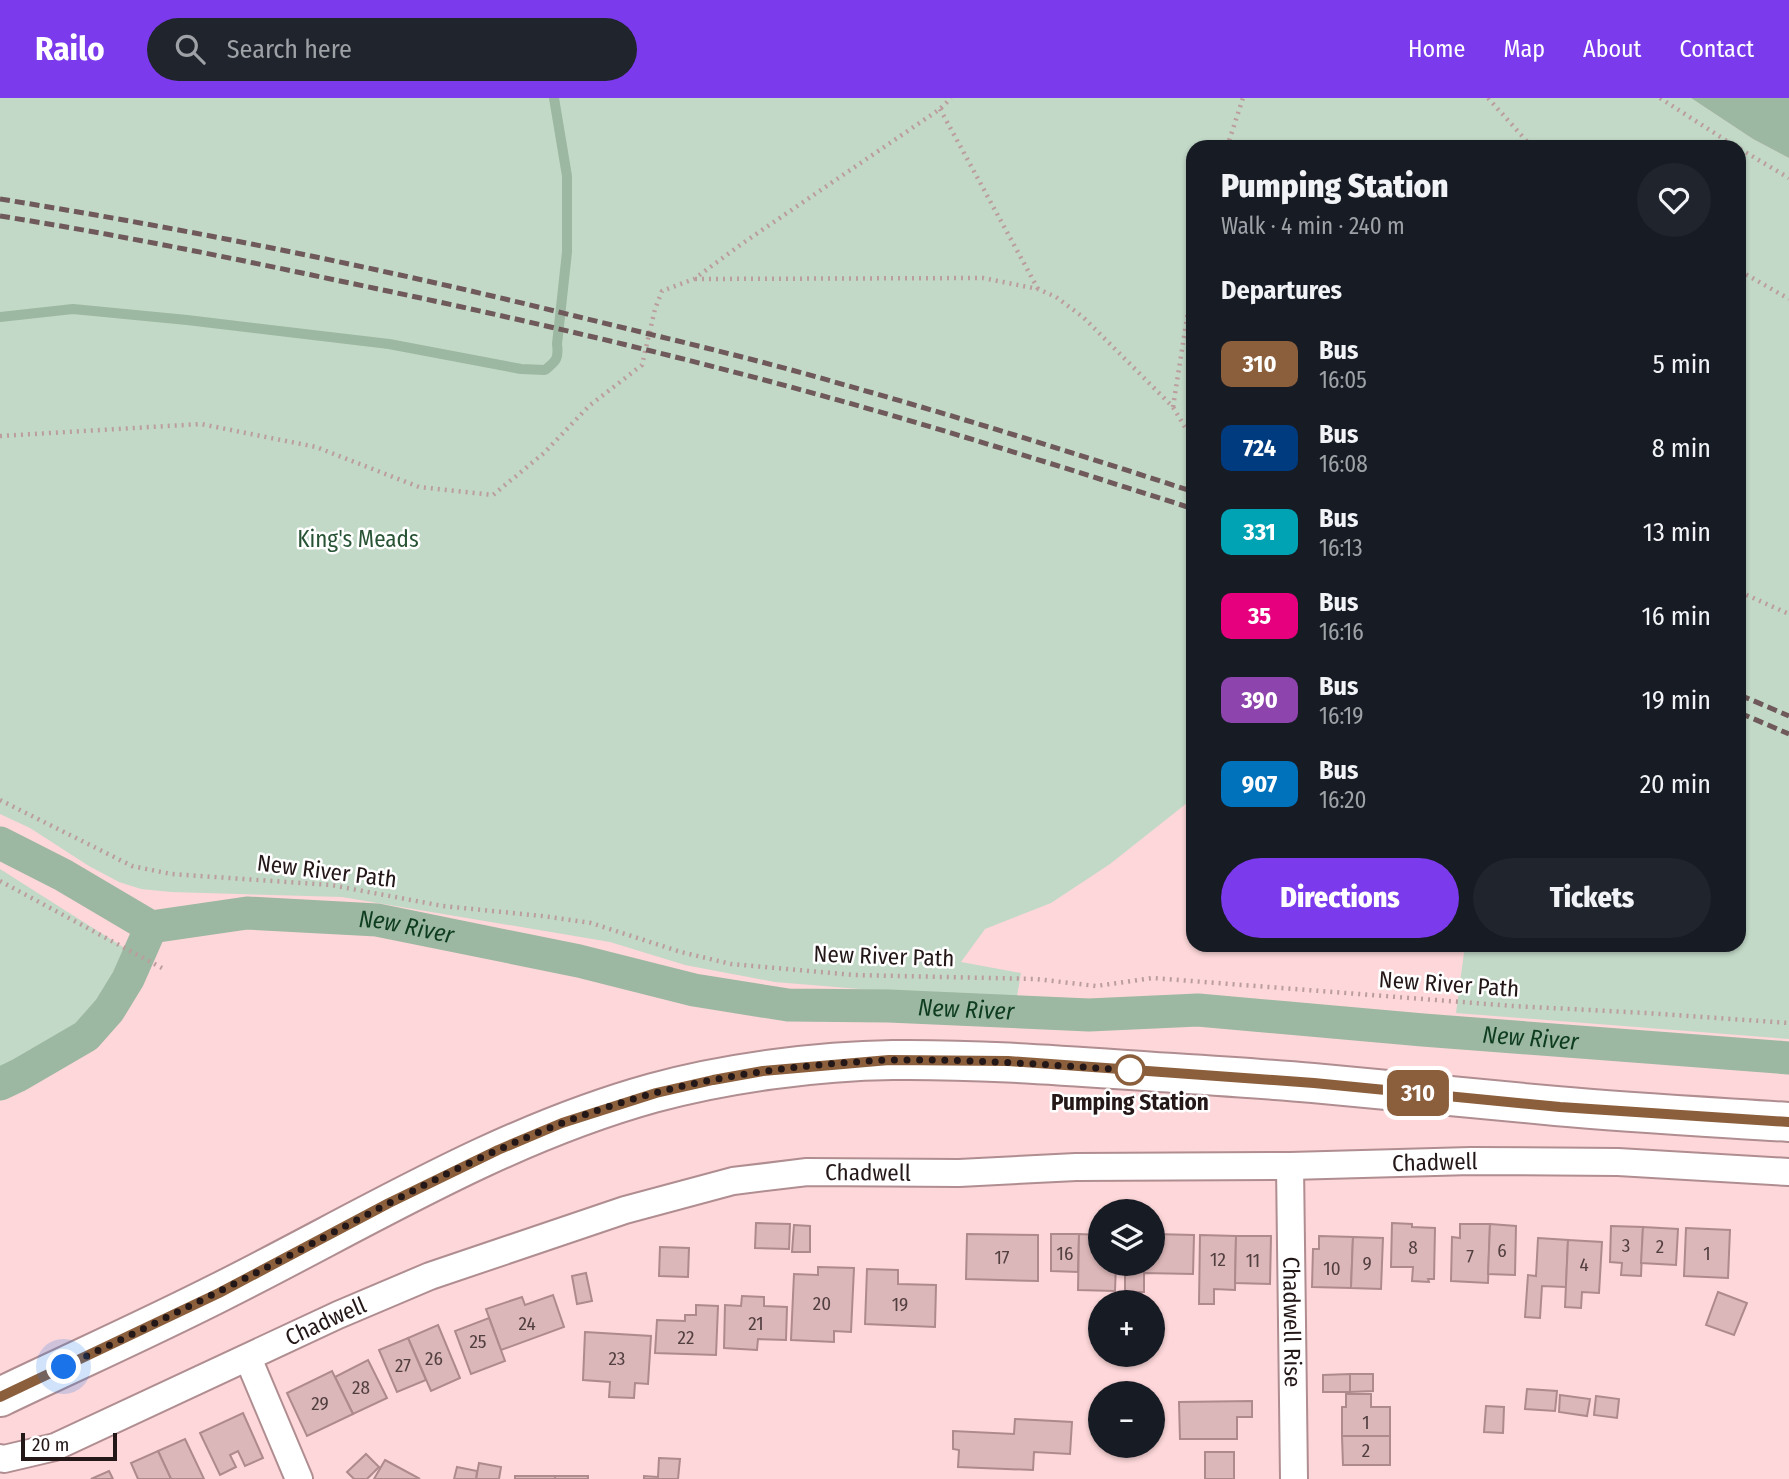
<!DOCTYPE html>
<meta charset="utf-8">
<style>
body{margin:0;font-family:"Fira Sans Condensed",sans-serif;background:#20242c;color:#f1f3f6;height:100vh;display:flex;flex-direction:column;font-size:26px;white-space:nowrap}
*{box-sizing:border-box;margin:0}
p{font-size:23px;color:#9ea1a6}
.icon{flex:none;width:38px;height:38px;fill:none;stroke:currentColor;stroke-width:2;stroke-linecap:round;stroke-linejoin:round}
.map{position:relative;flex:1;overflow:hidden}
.panel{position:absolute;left:1186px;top:42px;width:560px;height:812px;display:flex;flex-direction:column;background:#171b24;border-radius:21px;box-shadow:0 2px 5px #0004}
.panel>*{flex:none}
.badge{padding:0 14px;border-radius:10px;font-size:24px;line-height:46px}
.tools{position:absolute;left:1088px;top:1101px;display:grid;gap:14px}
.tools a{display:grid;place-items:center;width:77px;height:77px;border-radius:50%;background:#171b24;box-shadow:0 2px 5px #0004;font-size:35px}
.scale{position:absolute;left:21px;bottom:18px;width:96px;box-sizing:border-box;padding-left:7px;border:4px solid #241718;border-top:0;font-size:19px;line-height:24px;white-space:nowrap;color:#241718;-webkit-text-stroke:5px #fff;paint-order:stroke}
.you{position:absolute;width:35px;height:35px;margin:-18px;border:5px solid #fff;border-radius:50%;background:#1a73e8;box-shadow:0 0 0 10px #1a73e833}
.map>.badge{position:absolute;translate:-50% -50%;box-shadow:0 0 0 4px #fff}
h2{padding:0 35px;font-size:26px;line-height:63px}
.round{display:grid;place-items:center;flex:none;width:74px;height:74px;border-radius:37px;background:#20242c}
.overview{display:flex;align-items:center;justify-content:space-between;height:119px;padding:0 35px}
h1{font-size:33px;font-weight:800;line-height:52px}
.button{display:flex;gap:14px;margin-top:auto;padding:14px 35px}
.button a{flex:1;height:80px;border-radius:42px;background:#7c3aed;color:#fff;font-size:28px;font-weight:800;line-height:80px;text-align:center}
.button a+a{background:#20242c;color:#f1f3f6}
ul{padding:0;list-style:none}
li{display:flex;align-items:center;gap:21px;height:84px;padding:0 35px}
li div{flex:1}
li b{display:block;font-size:26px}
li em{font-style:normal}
li .badge{min-width:77px;font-weight:700;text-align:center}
header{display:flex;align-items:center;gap:42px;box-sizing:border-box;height:98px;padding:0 35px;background:#7c3aed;color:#fff}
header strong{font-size:33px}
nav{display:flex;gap:38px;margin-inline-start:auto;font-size:24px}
.search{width:490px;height:63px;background:#20242c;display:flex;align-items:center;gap:18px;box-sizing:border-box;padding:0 24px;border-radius:38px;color:#9ea1a6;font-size:26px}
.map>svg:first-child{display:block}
</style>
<header>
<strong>Railo</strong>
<div class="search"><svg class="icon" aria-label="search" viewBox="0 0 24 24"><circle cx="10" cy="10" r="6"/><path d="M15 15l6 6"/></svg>Search here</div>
<nav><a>Home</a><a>Map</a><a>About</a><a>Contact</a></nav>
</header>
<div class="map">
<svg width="1789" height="1381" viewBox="0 0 1789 1381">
<rect width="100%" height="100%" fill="#fdd7d9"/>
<g fill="#c2d9c7">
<path d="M0,0H1691L1753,41L1789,60V941L1456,915L1465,847H1740V49H1194L1193,702L1187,705L1110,766L1051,805L985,831L961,864L1021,875L1017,898L872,892L775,884L685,867L610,844L342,799L171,794L141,791L119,784L89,768L30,730L0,716Z"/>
<path d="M0,771L126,851C118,865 112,881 103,895C84,927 35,958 0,973Z"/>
</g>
<path fill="#9cb7a2" d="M1691,0H1789V60L1753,41Z"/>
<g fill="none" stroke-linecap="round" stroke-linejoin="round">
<path stroke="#9cb7a2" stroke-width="10" d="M0,219L73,211L187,222L389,246L521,271L545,272C556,263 559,261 557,246L567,154V78L554,0"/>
<g stroke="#9cb7a2" stroke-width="33">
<path id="s1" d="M0,745L63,777L151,829L247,815L377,822L579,863L694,892L788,907L889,908L1089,917L1198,912L1423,932L1789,960"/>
<path d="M0,986L19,977L86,938L109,912L128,881L151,829"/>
</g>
</g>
<g fill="#dcb7b9" stroke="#ae8a8d" stroke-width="2">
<path d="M756,1125L790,1126L789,1151L755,1150Z"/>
<path d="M1392,1125L1412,1126V1129L1435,1130L1434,1181H1428L1429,1184L1412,1183L1413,1169H1391Z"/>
<path d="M1460,1126H1490L1488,1185L1451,1183L1452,1139L1460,1140Z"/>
<path d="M1490,1126L1516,1128L1515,1177L1488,1176Z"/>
<path d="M794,1127L810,1128V1154H792Z"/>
<path d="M1611,1128L1643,1129L1641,1178L1621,1177L1622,1165L1610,1164Z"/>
<path d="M1643,1129L1678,1131L1676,1167L1641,1165Z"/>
<path d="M1686,1130L1730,1132L1728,1180L1684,1178Z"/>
<path d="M967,1136L1038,1137V1183L966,1181Z"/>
<path d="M1051,1136H1079L1078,1174L1051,1173Z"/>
<path d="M1079,1136L1101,1137V1166H1116L1115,1193L1078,1192Z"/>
<path d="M1153,1136L1194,1137L1193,1176L1144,1175V1194H1125V1166H1153Z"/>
<path d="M1200,1137L1236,1138L1235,1192L1214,1191V1206H1199Z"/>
<path d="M1236,1138H1271L1270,1186L1235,1185Z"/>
<path d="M1319,1138L1353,1139L1351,1190L1312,1189L1313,1151H1319Z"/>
<path d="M1353,1139L1383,1140L1381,1191L1351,1190Z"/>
<path d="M1538,1140L1568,1142L1566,1189L1542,1188L1540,1220L1525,1219L1528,1177L1536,1178Z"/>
<path d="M1568,1142L1602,1144L1599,1195L1582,1194L1581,1210L1565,1209Z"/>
<path d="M660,1149L689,1150L688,1179L659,1178Z"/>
<path d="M818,1169L854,1170L851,1234L834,1233V1244L791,1242L794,1176L818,1177Z"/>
<path d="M867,1171L898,1172V1186L936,1187L935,1229L865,1226Z"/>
<path d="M586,1175L592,1203L577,1206L572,1178Z"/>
<path d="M1718,1194L1747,1205L1734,1237L1706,1227Z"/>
<path d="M553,1197L564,1229L501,1252L486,1211L522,1199L525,1207Z"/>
<path d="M742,1198L764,1199V1208L787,1209L786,1242L758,1241L757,1252L724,1250L725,1207L741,1208Z"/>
<path d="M696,1207L718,1208L716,1257L655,1255L657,1222L685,1223V1217H696Z"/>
<path d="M489,1220L505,1263L471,1276L455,1233Z"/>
<path d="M438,1227L460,1280L431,1293L408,1240Z"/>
<path d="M585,1234L651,1238L648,1286L635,1285L634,1300L609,1299L610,1284L583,1282Z"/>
<path d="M408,1240L426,1282L397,1294L379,1252Z"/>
<path d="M368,1262L387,1300L353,1316L335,1279Z"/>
<path d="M332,1273L353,1316L307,1338L287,1295Z"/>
<path d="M1350,1276H1373V1293L1350,1294Z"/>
<path d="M1350,1276V1294H1323V1277Z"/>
<path d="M1527,1291L1557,1293L1555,1313L1525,1311Z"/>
<path d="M1346,1296H1371V1309H1390V1338H1342V1309H1346Z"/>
<path d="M1560,1297L1590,1301L1587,1318L1559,1314Z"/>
<path d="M1596,1298L1619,1301L1617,1320L1594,1317Z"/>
<path d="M1252,1303V1319H1237V1341H1180L1179,1304Z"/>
<path d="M1486,1308L1504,1309L1503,1335L1484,1334Z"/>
<path d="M243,1315L263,1360L245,1368L238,1353L230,1357L236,1369L220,1377L200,1335Z"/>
<path d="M1015,1321L1072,1324L1070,1356L1034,1354L1033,1372L958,1369L959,1352L953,1351V1333L1014,1336Z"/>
<path d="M1342,1338H1390V1367H1343Z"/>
<path d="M185,1341L204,1381H171L158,1353Z"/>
<path d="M158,1353L171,1381H138L131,1365Z"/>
<rect x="1205" y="1354" width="29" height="27"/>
<path d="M366,1356L379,1369L367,1381H354L347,1374Z"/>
<path d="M659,1360L680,1361L678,1381H644V1378L658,1379Z"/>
<path d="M385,1362L420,1381H374Z"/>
<path d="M479,1365L501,1369L499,1381H476Z"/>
<path d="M457,1369L477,1373L476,1381H454Z"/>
<path d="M109,1373L113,1381H91Z"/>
<rect x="515" y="1378" width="40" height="3"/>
<rect x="555" y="1378" width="33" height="3"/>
</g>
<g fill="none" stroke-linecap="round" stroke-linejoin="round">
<defs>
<g id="street">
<path id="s2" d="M1290,1068L1294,1381"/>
<path d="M248,1260L299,1381"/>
<path id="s3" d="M0,1360L4,1361L55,1349L338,1217L430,1178L625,1112L733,1083L807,1074L959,1075L1076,1069L1290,1068L1471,1063L1618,1064L1789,1074"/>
</g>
<path id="primary" d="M0,1299C73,1264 147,1231 220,1194C362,1123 498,1038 653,995C726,975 817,963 893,962C987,961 1080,969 1173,975C1220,978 1267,981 1313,985C1394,992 1475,1001 1556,1008C1633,1015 1711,1019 1789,1024"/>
</defs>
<use href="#street" stroke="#b08d90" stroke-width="30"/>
<use href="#primary" stroke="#b08d90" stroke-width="42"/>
<g stroke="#bb9d9e" stroke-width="4.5" stroke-dasharray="2 5" stroke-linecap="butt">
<path d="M1488,0L1532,49"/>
<path d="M1660,0L1736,49"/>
<path d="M940,11L1038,191"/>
<path d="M1227,49L1243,0"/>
<path d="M1740,51L1789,80"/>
<path d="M1740,173L1789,201"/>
<path d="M695,181L983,180L1038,191L1056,199L1083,219L1173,309L1188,334L1194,336"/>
<path d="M1173,309L1194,175"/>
<path d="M0,338L201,326L316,349L419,389L493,397L544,355L589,308L642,267L655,211L662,193L694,181L743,145L940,11L951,0"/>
<path d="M1740,494L1789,516"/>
<path d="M0,702L132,768L171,776L331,787L443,808L542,818L591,825L681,854L731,866L854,877L1036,881L1096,888L1153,880L1513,908L1646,915L1789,925"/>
<path d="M0,783L162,870"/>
</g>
<use href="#street" stroke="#fff" stroke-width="26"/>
<use href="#primary" stroke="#fff" stroke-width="38"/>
<g stroke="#6f595a" stroke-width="5" stroke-dasharray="10 5" stroke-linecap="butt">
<path d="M0,101C193,132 386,171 575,218C665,240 756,261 845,287C962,320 1078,356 1194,394"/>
<path d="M0,118C114,136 227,159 340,183C509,218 678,257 845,304C962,337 1078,374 1194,411"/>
<path d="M1740,597L1789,618"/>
<path d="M1740,615L1789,636"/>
</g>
</g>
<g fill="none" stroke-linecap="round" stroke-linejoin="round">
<defs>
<path id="line" d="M0,1299L219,1195L389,1105L498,1052L562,1025L656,995L713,982L763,973L889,962L1008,963L1314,985L1560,1009L1789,1024"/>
</defs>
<use href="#line" stroke="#fff" stroke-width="16"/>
<use href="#line" stroke="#8b5e3c" stroke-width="10"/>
<path stroke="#241718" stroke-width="7" stroke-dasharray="0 12.6" d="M64,1269C143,1231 222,1193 300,1152C414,1092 529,1028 655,995C715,979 778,970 841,965C858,964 875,962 892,962C975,961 1056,967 1138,973L1130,972"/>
</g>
<circle fill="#fff" stroke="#8b5e3c" stroke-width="3.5" cx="1130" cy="972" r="14"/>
<g text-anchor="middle" stroke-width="5" stroke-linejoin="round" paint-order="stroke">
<g font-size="19" fill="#523f40">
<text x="1626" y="1154">3</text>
<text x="1660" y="1155">2</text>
<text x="1413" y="1156">8</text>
<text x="1502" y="1159">6</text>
<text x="1065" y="1162">16</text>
<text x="1707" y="1162">1</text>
<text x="1470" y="1165">7</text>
<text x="1002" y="1166">17</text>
<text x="1218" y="1168">12</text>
<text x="1253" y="1169">11</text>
<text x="1367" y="1172">9</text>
<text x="1584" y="1173">4</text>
<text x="1332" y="1177">10</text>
<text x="822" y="1212">20</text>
<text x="900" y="1213">19</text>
<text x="527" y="1232">24</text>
<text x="756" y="1232">21</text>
<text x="686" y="1246">22</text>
<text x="478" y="1250">25</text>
<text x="434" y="1267">26</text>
<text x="617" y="1267">23</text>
<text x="403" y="1274">27</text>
<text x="361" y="1296">28</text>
<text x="320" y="1312">29</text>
<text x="1366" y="1331">1</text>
<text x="1366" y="1359">2</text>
</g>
<g font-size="23" fill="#285435" stroke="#fff">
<text x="358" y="449">King's Meads</text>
</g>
<g font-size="23" fill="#241718" stroke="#fff">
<text transform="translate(327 773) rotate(7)" y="8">New River Path</text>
<text transform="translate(884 858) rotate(2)" y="8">New River Path</text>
<text transform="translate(1449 886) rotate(4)" y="8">New River Path</text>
<text dy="8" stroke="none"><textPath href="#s3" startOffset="1489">Chadwell</textPath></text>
<text dy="8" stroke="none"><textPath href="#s3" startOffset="922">Chadwell</textPath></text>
<text dy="8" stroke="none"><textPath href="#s3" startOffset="355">Chadwell</textPath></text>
<text dy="8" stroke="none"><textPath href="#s2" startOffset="156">Chadwell Rise</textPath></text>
</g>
<g font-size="23" font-weight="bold" fill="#241718" stroke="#fff">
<text x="1130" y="1012">Pumping Station</text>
</g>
<g font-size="24" font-style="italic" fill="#0d3c1e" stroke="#fff">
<text dy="8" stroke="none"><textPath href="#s1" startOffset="430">New River</textPath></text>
<text dy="8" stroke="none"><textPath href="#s1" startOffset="998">New River</textPath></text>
<text dy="8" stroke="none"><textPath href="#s1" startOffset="1564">New River</textPath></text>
</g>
</g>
</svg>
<div class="tools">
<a><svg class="icon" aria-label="layers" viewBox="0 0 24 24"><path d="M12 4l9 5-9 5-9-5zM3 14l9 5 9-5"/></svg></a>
<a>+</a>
<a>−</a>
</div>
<div class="scale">20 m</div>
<div class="you" style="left:64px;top:1269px"></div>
<b class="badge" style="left:1418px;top:995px;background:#8b5e3c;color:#fff">310</b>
<section class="panel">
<div class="overview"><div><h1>Pumping Station</h1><p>Walk · 4 min · 240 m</p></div><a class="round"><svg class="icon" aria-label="heart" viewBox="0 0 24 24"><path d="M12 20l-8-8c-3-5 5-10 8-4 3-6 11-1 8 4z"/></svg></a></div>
<h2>Departures</h2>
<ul>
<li><span class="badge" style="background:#8b5e3c;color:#fff">310</span><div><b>Bus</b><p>16:05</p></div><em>5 min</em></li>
<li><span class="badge" style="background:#003b80;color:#fff">724</span><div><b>Bus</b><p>16:08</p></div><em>8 min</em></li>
<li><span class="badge" style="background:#00a3b4;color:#fff">331</span><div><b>Bus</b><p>16:13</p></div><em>13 min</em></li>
<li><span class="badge" style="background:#e6007e;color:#fff">35</span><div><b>Bus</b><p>16:16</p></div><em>16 min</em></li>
<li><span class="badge" style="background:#8e44ad;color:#fff">390</span><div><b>Bus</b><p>16:19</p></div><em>19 min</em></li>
<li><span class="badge" style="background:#0072bc;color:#fff">907</span><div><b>Bus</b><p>16:20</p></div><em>20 min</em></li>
</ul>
<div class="button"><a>Directions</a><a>Tickets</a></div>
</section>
</div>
